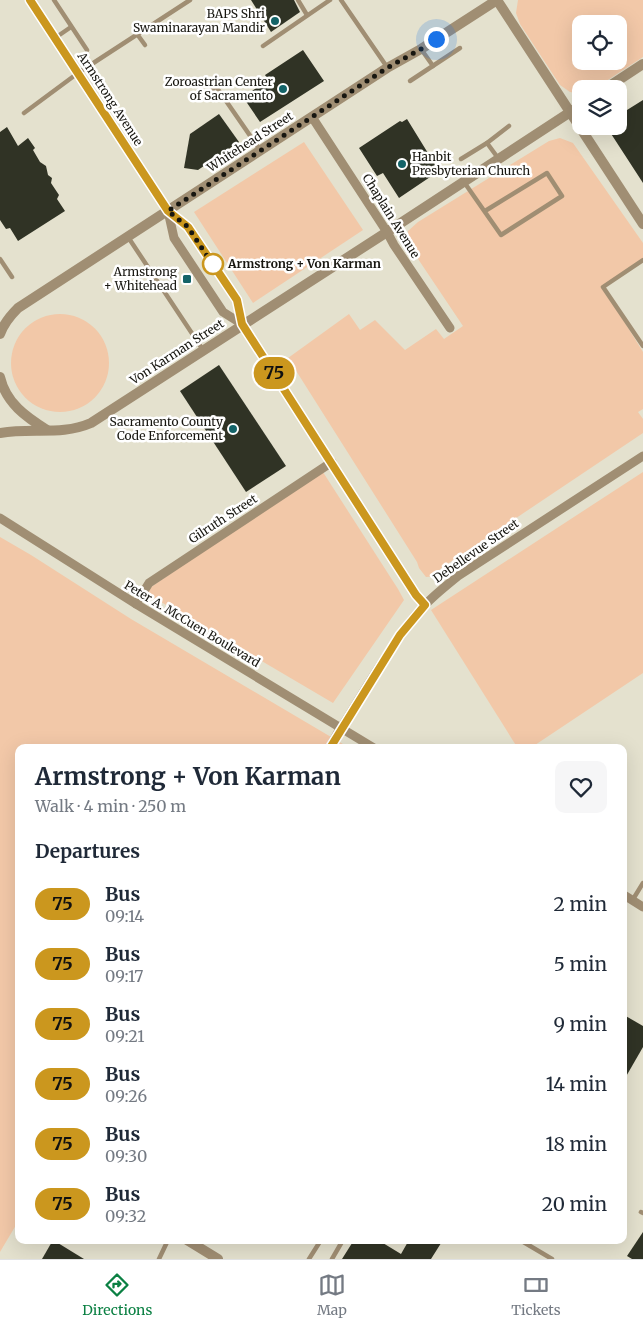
<!DOCTYPE html>
<meta charset="utf-8">
<style>
body{margin:0;font-family:Merriweather,serif;background:#f6f6f7;color:#1f2937;height:100vh;display:flex;flex-direction:column;font-size:19px;white-space:nowrap}
*{box-sizing:border-box;margin:0}
p{font-size:16px;color:#747a83}
.icon{flex:none;width:28px;height:28px;fill:none;stroke:currentColor;stroke-width:2;stroke-linecap:round;stroke-linejoin:round}
.map{position:relative;flex:1;overflow:hidden}
.drawer{position:absolute;left:15px;top:744px;width:612px;height:500px;display:flex;flex-direction:column;background:#fff;border-radius:10px;box-shadow:0 5px 20px #0002}
.drawer>*{flex:none}
.badge{padding:0 10px;border-radius:16px;font-size:18px;line-height:32px}
.buttons{position:absolute;left:572px;top:15px;display:grid;gap:10px}
.buttons a{display:grid;place-items:center;width:55px;height:55px;border-radius:10px;background:#fff;box-shadow:0 5px 20px #0002;font-size:25px}
.you{position:absolute;width:25px;height:25px;margin:-12px;border:4px solid #fff;border-radius:50%;background:#1a73e8;box-shadow:0 0 0 8px #1a73e833}
.map>.badge{position:absolute;translate:-50% -50%;box-shadow:0 0 0 2px #fff}
h2{padding:0 20px;font-size:19px;line-height:45px}
.round{display:grid;place-items:center;flex:none;width:52px;height:52px;border-radius:10px;background:#f6f6f7}
.headline{display:flex;align-items:center;justify-content:space-between;height:85px;padding:0 20px}
h1{font-size:24px;font-weight:700;line-height:38px}
ul{padding:0;list-style:none}
li{display:flex;align-items:center;gap:15px;height:60px;padding:0 20px}
li div{flex:1}
li b{display:block;font-size:19px}
li em{font-style:normal}
li .badge{min-width:55px;font-weight:700;text-align:center}
.tab-bar{display:flex;justify-content:space-around;align-items:center;height:70px;border-top:1px solid #e0e1e3;background:#fff;font-size:14px;color:#747a83}
.tab-bar a{display:grid;justify-items:center;gap:2px}
.tab-bar .current{color:#0b8043}
.map>svg:first-child{display:block}
</style>
<div class="map">
<svg width="643" height="1259" viewBox="0 0 643 1259">
<rect width="100%" height="100%" fill="#e4e1ce"/>
<g fill="#f2c8a8" fill-rule="evenodd">
<path d="M518,0H643V57L594,89H581V94L570,92L560,85L520,24L516,13ZM581,24H619V61H581Z"/>
<path d="M560,138L573,143L643,243V260L603,287L643,352V409L638,412L643,419V433L440,569L437,576L426,577L419,568L417,562L288,358L349,314L360,330L375,320L405,350L436,329L444,339L463,326L408,244V231L418,222L549,141Z"/>
<path d="M304,142L363,230L253,303L194,212Z"/>
<circle cx="60" cy="363" r="49"/>
<path d="M321,469L398,589L404,600L333,703L144,592Z"/>
<path d="M643,472V673L532,747H517L431,610Z"/>
<path d="M0,537L31,555L131,619L348,747L19,748V1220L0,1252Z"/>
</g>
<g fill="#303325">
<path d="M251,0H294L300,12L271,32Z"/>
<path d="M303,50L324,81L260,122L243,97L268,80L265,75Z"/>
<path d="M643,100V183L606,126H619V115Z"/>
<path d="M219,114L239,142L198,170L184,168L190,134Z"/>
<path d="M407,119L439,171L399,198L383,173L377,176L359,148L400,121L402,122Z"/>
<path d="M7,127L18,146L28,138L35,148L33,150L40,162L46,166L48,175L52,178L51,183L59,195L57,199L65,211L18,241L10,228L6,229L0,220V132Z"/>
<path d="M219,365L286,466L246,492L180,391Z"/>
<path d="M624,1015L643,1026V1047L624,1080Z"/>
<path d="M643,1232V1259H632L627,1256Z"/>
<path d="M53,1240L84,1259H42Z"/>
<path d="M354,1240H378L401,1254L409,1240H443L431,1259H342Z"/>
</g>
<g fill="none" stroke-linecap="round" stroke-linejoin="round">
<g stroke="#a08e73" stroke-width="4.5">
<path d="M54,0L87,50"/>
<path d="M298,0L307,15"/>
<path d="M341,0L387,67"/>
<path d="M137,34L145,45"/>
<path d="M55,38L71,27"/>
<path d="M263,46L330,0"/>
<path d="M421,49L433,66"/>
<path d="M410,81L460,48"/>
<path d="M215,85L260,150"/>
<path d="M212,93L217,77"/>
<path d="M24,113L78,73L190,0"/>
<path d="M487,143L498,158"/>
<path d="M461,159L487,143L509,126"/>
<path d="M464,182L501,235L562,196L547,173L485,211"/>
<path d="M128,237L203,350"/>
<path d="M0,259L12,277"/>
<path d="M643,260L603,287L643,346"/>
<path d="M632,901L643,883"/>
<path d="M641,1212L643,1213"/>
<path d="M520,1240L552,1259"/>
<path d="M159,1259L168,1240"/>
<path d="M309,1259L321,1240"/>
<path d="M332,1259L343,1240"/>
</g>
<g stroke="#a08e73" stroke-width="9">
<path d="M30,0L168,211L188,227L237,301L242,324L416,595L425,605"/>
<path d="M312,117L387,232L394,245L450,328"/>
<path d="M168,211L174,238L223,312L242,324"/>
<path d="M0,518L136,604L374,748"/>
<path d="M136,604L149,583L332,462"/>
<path d="M341,728C364,692 386,652 413,618C426,602 442,589 458,576L643,456"/>
<path d="M624,895L643,907"/>
</g>
<g stroke="#a08e73" stroke-width="10">
<path d="M497,0L643,224"/>
<path d="M605,89L643,64"/>
<path d="M0,334C4,323 10,316 18,308L387,68L421,49L497,0"/>
<path d="M0,377C6,403 26,417 47,430"/>
<path d="M0,433C32,427 61,436 91,423L387,232L581,105"/>
<path d="M330,748L341,728"/>
<path d="M187,1240L218,1259"/>
</g>
</g>
<g fill="none" stroke-linecap="round" stroke-linejoin="round">
<defs>
<path id="line" d="M30,0L168,211L188,227L237,300L242,324L416,595L425,605L400,635L330,748"/>
</defs>
<use href="#line" stroke="#fff" stroke-width="11"/>
<use href="#line" stroke="#cb971e" stroke-width="8"/>
<path stroke="#171610" stroke-width="5" stroke-dasharray="0 9" d="M213,264L217,271L188,227L168,211L387,68L421,49L436,39"/>
</g>
<g fill="#136368" stroke="#fff" stroke-width="2">
<circle cx="275" cy="21" r="5"/>
<circle cx="283" cy="89" r="5"/>
<circle cx="402" cy="164" r="5"/>
<rect x="182" y="274" width="10" height="10" rx="2.5"/>
<circle cx="233" cy="429" r="5"/>
</g>
<circle fill="#fff" stroke="#cb971e" stroke-width="2.5" cx="213" cy="264" r="10"/>
<g text-anchor="middle" stroke-width="5" stroke-linejoin="round" paint-order="stroke">
<g font-size="12" fill="#171610" stroke="#fff" text-anchor="end">
<text x="265" y="18">BAPS Shri<tspan x="265" dy="14">Swaminarayan Mandir</tspan></text>
<text x="273" y="86">Zoroastrian Center<tspan x="273" dy="14">of Sacramento</tspan></text>
<text x="412" y="161" text-anchor="start">Hanbit<tspan x="412" dy="14">Presbyterian Church</tspan></text>
<text x="177" y="276">Armstrong<tspan x="177" dy="14">+ Whitehead</tspan></text>
<text x="223" y="426">Sacramento County<tspan x="223" dy="14">Code Enforcement</tspan></text>
</g>
<g font-size="12" fill="#171610" stroke="#fff">
<text transform="translate(110 99) rotate(57)" y="4">Armstrong Avenue</text>
<text transform="translate(250 142) rotate(-33)" y="4">Whitehead Street</text>
<text transform="translate(391 216) rotate(58)" y="4">Chaplain Avenue</text>
<text transform="translate(177 352) rotate(-33)" y="4">Von Karman Street</text>
<text transform="translate(223 519) rotate(-33)" y="4">Gilruth Street</text>
<text transform="translate(476 551) rotate(-35)" y="4">Debellevue Street</text>
<text transform="translate(192 624) rotate(31)" y="4">Peter A. McCuen Boulevard</text>
</g>
<g font-size="12" font-weight="bold" fill="#171610" stroke="#fff" text-anchor="start">
<text x="228" y="268">Armstrong + Von Karman</text>
</g>
</g>
</svg>
<div class="buttons">
<a><svg class="icon" aria-label="locate" viewBox="0 0 24 24"><circle cx="12" cy="12" r="6"/><path d="M12 2v4M12 18v4M2 12h4M18 12h4"/></svg></a>
<a><svg class="icon" aria-label="layers" viewBox="0 0 24 24"><path d="M12 4l9 5-9 5-9-5zM3 14l9 5 9-5"/></svg></a>
</div>
<div class="you" style="left:436px;top:39px"></div>
<b class="badge" style="left:274px;top:373px;background:#cb971e;color:#111">75</b>
<section class="drawer">
<div class="headline"><div><h1>Armstrong + Von Karman</h1><p>Walk · 4 min · 250 m</p></div><a class="round"><svg class="icon" aria-label="heart" viewBox="0 0 24 24"><path d="M12 20l-8-8c-3-5 5-10 8-4 3-6 11-1 8 4z"/></svg></a></div>
<h2>Departures</h2>
<ul>
<li><span class="badge" style="background:#cb971e;color:#111">75</span><div><b>Bus</b><p>09:14</p></div><em>2 min</em></li>
<li><span class="badge" style="background:#cb971e;color:#111">75</span><div><b>Bus</b><p>09:17</p></div><em>5 min</em></li>
<li><span class="badge" style="background:#cb971e;color:#111">75</span><div><b>Bus</b><p>09:21</p></div><em>9 min</em></li>
<li><span class="badge" style="background:#cb971e;color:#111">75</span><div><b>Bus</b><p>09:26</p></div><em>14 min</em></li>
<li><span class="badge" style="background:#cb971e;color:#111">75</span><div><b>Bus</b><p>09:30</p></div><em>18 min</em></li>
<li><span class="badge" style="background:#cb971e;color:#111">75</span><div><b>Bus</b><p>09:32</p></div><em>20 min</em></li>
</ul>
</section>
</div>
<nav class="tab-bar">
<a class="current"><svg class="icon" aria-label="directions" viewBox="0 0 24 24"><path d="M12 3l9 9-9 9-9-9zM9 14v-3h6M13 9l2 2-2 2"/></svg>Directions</a>
<a><svg class="icon" aria-label="map" viewBox="0 0 24 24"><path d="M3 6l6-2 6 2 6-2v14l-6 2-6-2-6 2zM9 4v14M15 6v14"/></svg>Map</a>
<a><svg class="icon" aria-label="tickets" viewBox="0 0 24 24"><path d="M3 7h18v10H3zM15 7v10"/></svg>Tickets</a>
</nav>
